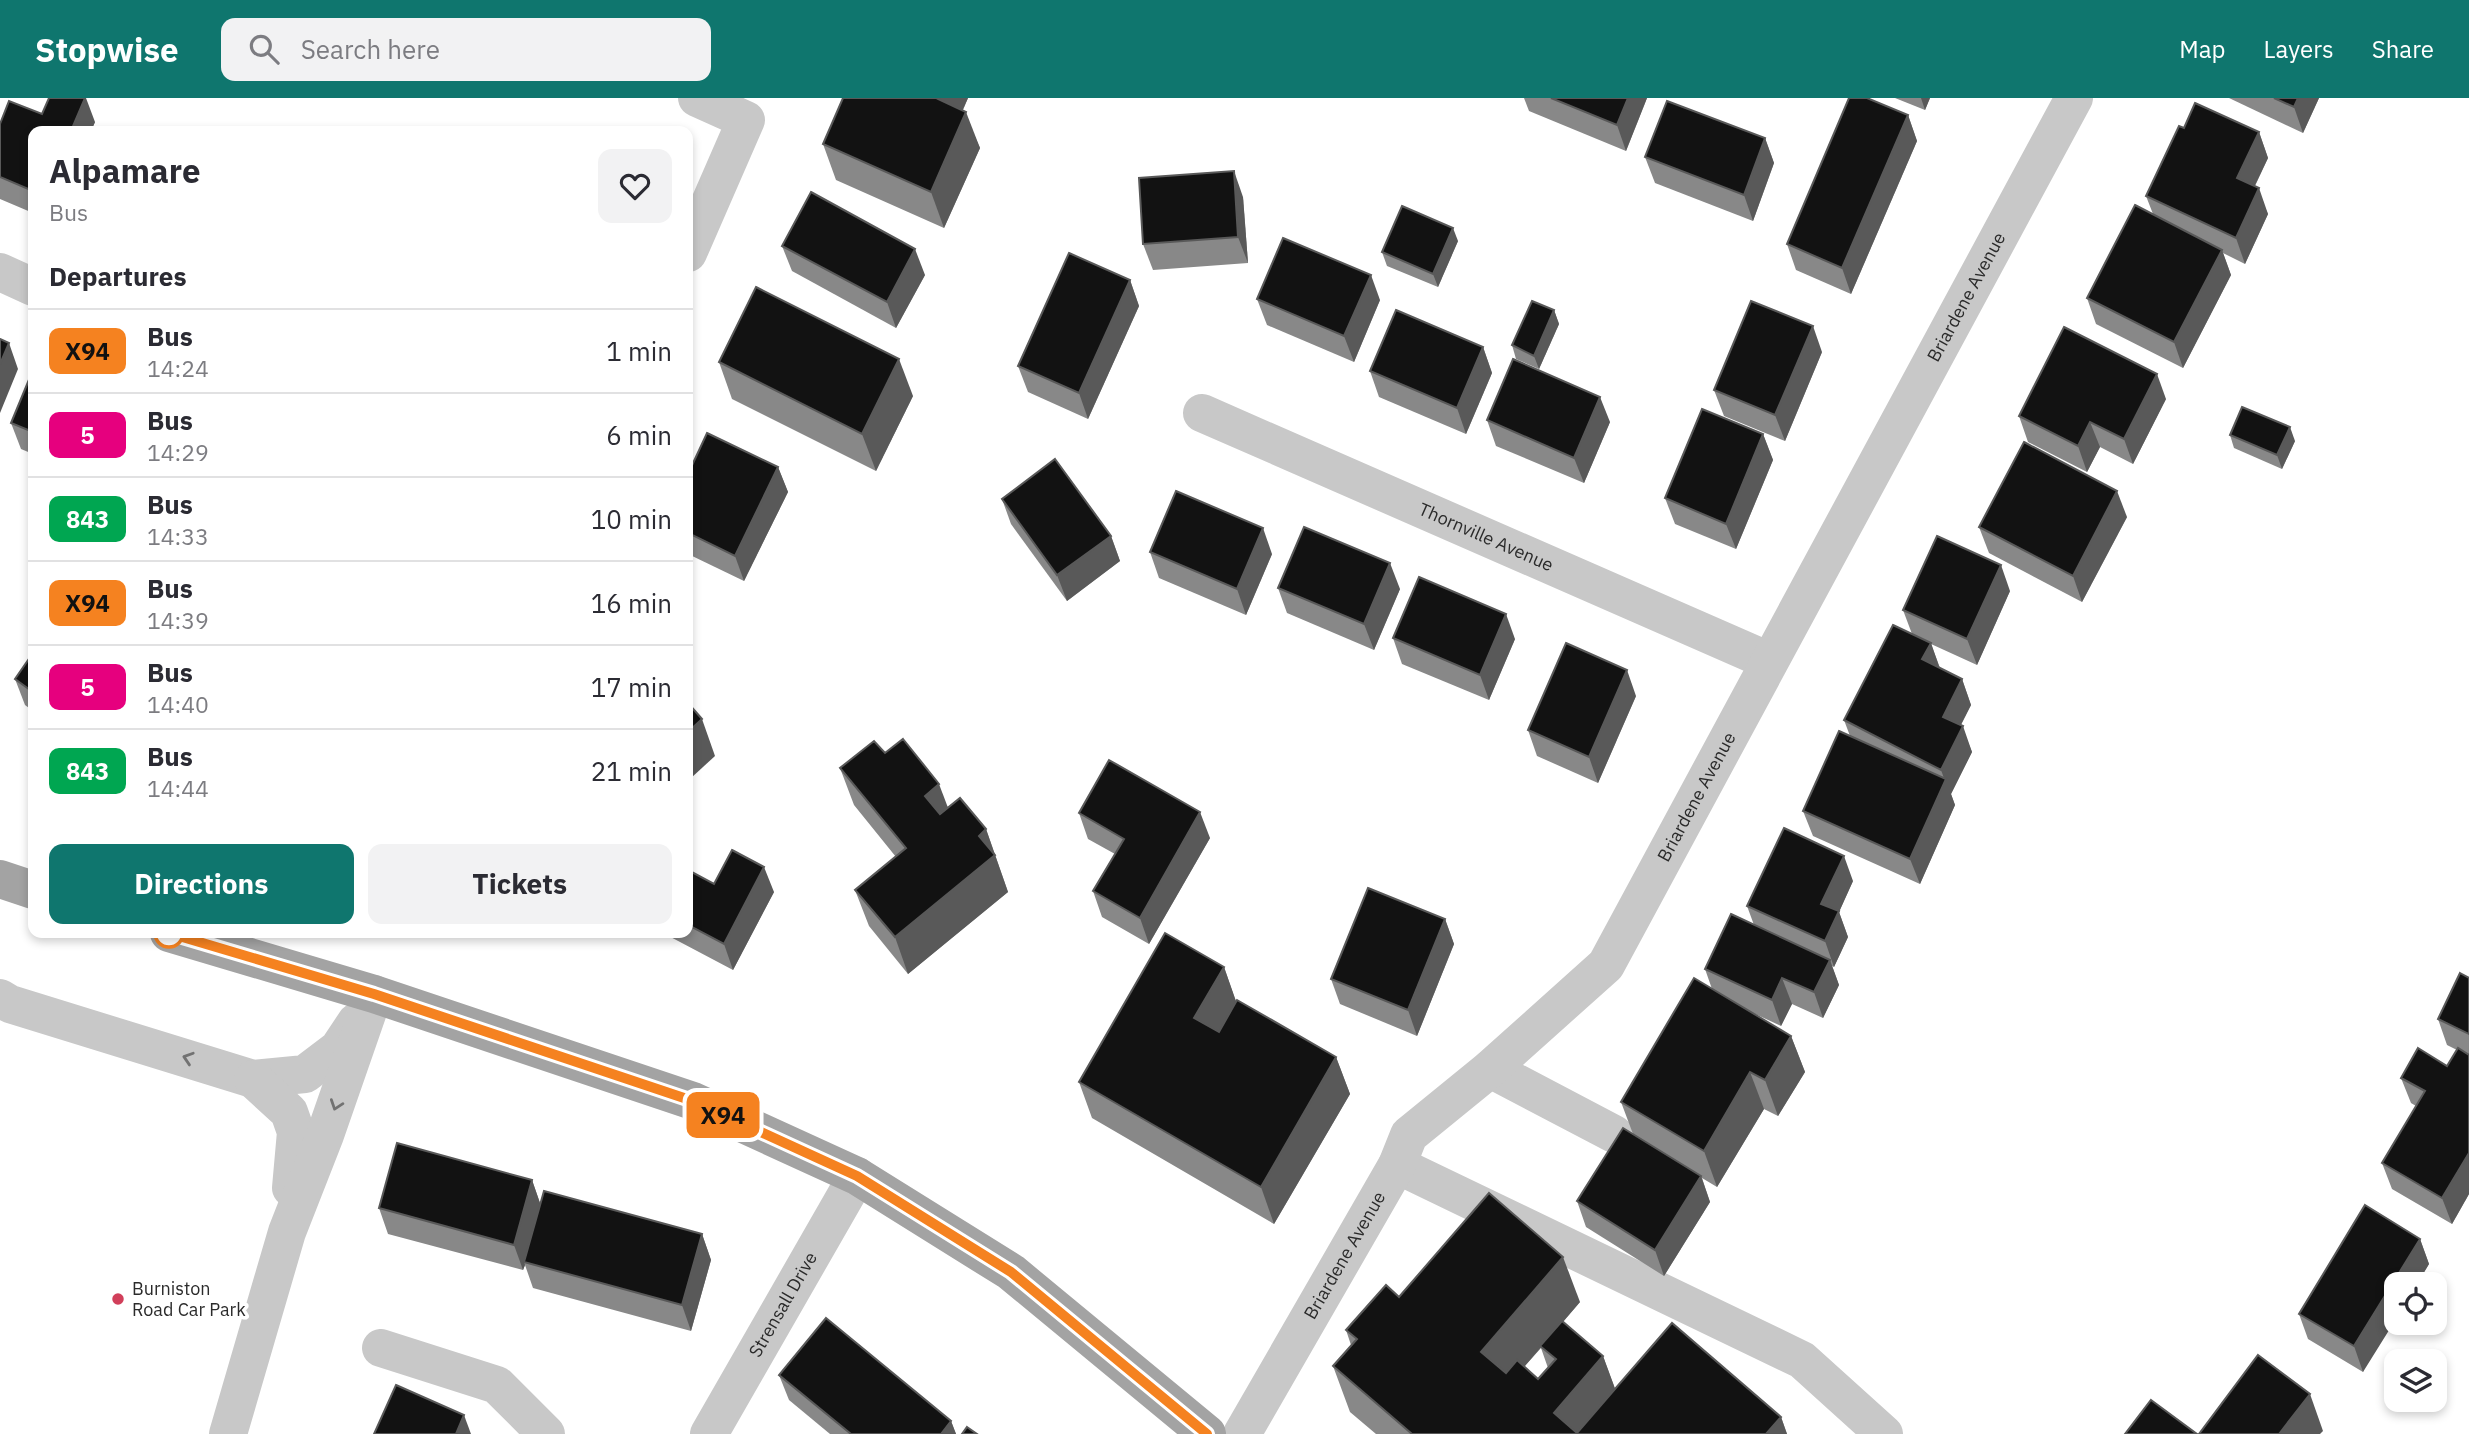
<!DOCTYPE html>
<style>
body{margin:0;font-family:"IBM Plex Sans",sans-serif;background:#f2f2f3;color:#2b2b33;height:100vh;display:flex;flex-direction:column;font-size:26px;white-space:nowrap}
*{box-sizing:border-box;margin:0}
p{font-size:23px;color:#7c7c81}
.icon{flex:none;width:38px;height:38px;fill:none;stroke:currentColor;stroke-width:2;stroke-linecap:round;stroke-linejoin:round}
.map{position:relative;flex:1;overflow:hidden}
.side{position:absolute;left:28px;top:28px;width:665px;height:812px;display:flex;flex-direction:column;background:#fff;border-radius:14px;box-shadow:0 4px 10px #0003}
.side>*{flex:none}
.badge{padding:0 14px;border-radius:10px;font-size:24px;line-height:46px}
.buttons{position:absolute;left:2384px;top:1174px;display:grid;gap:14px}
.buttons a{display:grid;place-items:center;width:63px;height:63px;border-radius:14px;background:#fff;box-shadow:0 4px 10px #0003;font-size:35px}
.map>.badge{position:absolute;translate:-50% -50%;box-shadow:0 0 0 4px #fff}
h2{padding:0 21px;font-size:26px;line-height:63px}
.round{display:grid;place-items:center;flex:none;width:74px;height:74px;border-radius:14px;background:#f2f2f3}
.headline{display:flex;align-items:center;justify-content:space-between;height:119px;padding:0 21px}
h1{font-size:33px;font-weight:700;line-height:52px}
.cta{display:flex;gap:14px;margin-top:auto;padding:14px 21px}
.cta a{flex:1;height:80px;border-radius:14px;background:#0f766e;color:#fff;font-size:28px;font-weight:700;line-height:80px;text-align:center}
.cta a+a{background:#f2f2f3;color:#2b2b33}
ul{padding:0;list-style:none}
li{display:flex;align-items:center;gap:21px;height:84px;padding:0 21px;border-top:2px solid #e1e1e2}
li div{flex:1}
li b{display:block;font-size:26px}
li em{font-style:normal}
li .badge{min-width:77px;font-weight:700;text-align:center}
header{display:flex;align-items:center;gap:42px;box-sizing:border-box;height:98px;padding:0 35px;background:#0f766e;color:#fff}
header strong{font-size:33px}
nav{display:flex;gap:38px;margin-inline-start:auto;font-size:24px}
.search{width:490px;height:63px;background:#f2f2f3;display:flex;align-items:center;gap:18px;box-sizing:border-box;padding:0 24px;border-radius:14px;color:#7c7c81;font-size:26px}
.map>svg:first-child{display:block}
</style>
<header>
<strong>Stopwise</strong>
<div class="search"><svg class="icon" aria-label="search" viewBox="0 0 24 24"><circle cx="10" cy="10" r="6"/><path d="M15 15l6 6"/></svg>Search here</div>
<nav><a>Map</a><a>Layers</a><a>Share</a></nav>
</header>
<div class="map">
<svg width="2469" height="1336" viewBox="0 0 2469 1336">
<rect width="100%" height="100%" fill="#fff"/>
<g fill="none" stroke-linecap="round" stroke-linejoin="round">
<g stroke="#c8c8c8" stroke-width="38">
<path d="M688,155L746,22L697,0"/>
<path d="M0,174L33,189"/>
<path id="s1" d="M1202,315L1769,563"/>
<path d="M0,900L10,906L253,981L305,976L338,951L356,924"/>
<path d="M1490,971L1614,1036"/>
<path d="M253,981L289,1014L296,1034L291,1090"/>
<path d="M1397,1067L1802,1262L1884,1336"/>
<path d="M381,1250L497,1287L546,1336"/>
<path d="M228,1336L287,1134L325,1037L374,896"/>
<path id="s2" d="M709,1336L857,1078"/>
<path id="s3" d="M1242,1336L1397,1067L1409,1037L1490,971L1606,867L2074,0"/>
</g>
<g stroke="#a3a3a3" stroke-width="38">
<path d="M0,781L33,792"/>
<path d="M169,835L374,896L693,1003L857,1078L1011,1174L1207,1336"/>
</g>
</g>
<g fill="#888" fill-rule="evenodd">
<path d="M843,0H968L963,12L980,50L944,130L836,82L823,46Z"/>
<path d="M1524,0H1647L1626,53L1529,13Z"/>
<path d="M1895,0H1930L1925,12Z"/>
<path d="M2229,0H2319L2303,35Z"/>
<path d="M1908,17L1917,43L1851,196L1796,172L1787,146Z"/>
<path d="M95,24L91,33H33V115L0,101V26Z"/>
<path d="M2184,30L2259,34L2268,60L2255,88L2268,116L2245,166L2223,155L2231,177L2183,270L2096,226L2087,200L2153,116L2146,98Z"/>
<path d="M1765,40L1774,65L1753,123L1655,85L1645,59Z"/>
<path d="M1243,99L1248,165L1153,172L1143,146Z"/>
<path d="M1458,143L1438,189L1387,168L1382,154Z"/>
<path d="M782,148L925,177L896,230L792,173Z"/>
<path d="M1130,182L1139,208L1088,321L1028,294L1018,268Z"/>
<path d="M1257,201L1380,202L1354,264L1267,227Z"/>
<path d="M1554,212L1559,226L1539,271L1516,261L1512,247Z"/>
<path d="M1483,249L1492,275L1466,336L1379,299L1370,273Z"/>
<path d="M1822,254L1785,343L1724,318L1714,292Z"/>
<path d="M719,264L913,298L876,373L732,301Z"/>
<path d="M33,272V356L21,351L11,325Z"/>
<path d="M2166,301L2133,366L2100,349L2087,374L2028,344L2019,318Z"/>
<path d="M1487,322L1610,324L1584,385L1496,348Z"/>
<path d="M1763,336L1773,362L1736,451L1675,426L1665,400Z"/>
<path d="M2230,337L2295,343L2282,371L2234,350Z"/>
<path d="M778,369L788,394L744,483L688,456V376Z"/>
<path d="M1002,401L1111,438L1120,463L1067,503L1011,426Z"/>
<path d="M2127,419L2082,504L1989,455L1979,429Z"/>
<path d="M1150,454L1272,456L1246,517L1159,480Z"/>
<path d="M1278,490L1400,491L1374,552L1287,515Z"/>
<path d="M2010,493L1977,567L1931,546L1940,570L1962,581L1971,607L1961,627L1972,654L1951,696L1955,707L1920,786L1813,738L1803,713L1850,638L1844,622L1912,536L1903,512Z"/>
<path d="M1393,540L1515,541L1489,602L1402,566Z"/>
<path d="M33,555V613L25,607L15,581Z"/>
<path d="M1636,598L1598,685L1537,658L1528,632Z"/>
<path d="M885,655L948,709L986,731L1008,794L908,876L869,828L855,792L896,759L854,707L840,670Z"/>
<path d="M1079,715L1210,740L1149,846L1102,819L1093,793L1115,756L1088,741Z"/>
<path d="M688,772L714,786L774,794L733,872L663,835H688Z"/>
<path d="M1853,783L1839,814L1848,839L1834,869L1832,868L1839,887L1823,920L1792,906L1781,928L1753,915L1791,938L1805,974L1778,1018L1764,1011L1717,1089L1702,1080L1710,1104L1664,1178L1586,1129L1577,1103L1633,1036L1621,1004L1712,891L1705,871L1754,827L1747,808Z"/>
<path d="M1445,821L1454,846L1417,938L1340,906L1331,881Z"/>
<path d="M1224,869L1236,904L1336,959L1350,996L1274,1126L1092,1020L1079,984Z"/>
<path d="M2469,880V1096L2452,1126L2392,1091L2382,1065L2416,1008L2411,1005L2401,980L2447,968L2457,952L2447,947L2438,921Z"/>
<path d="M532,1082L540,1105L702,1136L711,1162L691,1233L533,1190L525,1167L523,1172L388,1136L379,1110Z"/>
<path d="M2420,1141L2429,1166L2417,1186H2396L2363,1274L2308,1241L2299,1216Z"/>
<path d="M1399,1199L1580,1204L1563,1224L1603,1258L1615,1291L1781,1319L1787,1336H1376L1350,1314L1333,1268L1351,1247L1346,1232ZM1541,1250L1548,1270L1538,1281L1524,1269Z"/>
<path d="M779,1277L951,1323L956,1336H830L789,1302Z"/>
</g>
<g fill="#595959">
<path d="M85,0H86L95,24L91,33H71Z"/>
<path d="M939,0H968L951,38L938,1Z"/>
<path d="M1628,0H1647L1626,53L1617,27Z"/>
<path d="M1921,0H1930L1925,12Z"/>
<path d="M2298,0H2319L2303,35L2294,9Z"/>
<path d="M966,14L980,50L944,130L931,94Z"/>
<path d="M1908,17L1917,43L1851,196L1842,170Z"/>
<path d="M2259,34L2268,60L2246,106L2237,80Z"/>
<path d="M1765,40L1774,65L1753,123L1744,97Z"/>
<path d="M1234,73L1243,99L1248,165L1238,139Z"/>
<path d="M2259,90L2268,116L2245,166L2236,140Z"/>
<path d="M1453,130L1458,143L1438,189L1433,176Z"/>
<path d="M915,151L925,177L896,230L887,204Z"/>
<path d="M2222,152L2231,177L2183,270L2174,244Z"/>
<path d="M1371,177L1380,202L1354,264L1344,238Z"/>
<path d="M1130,182L1139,208L1088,321L1079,295Z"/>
<path d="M1554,212L1559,226L1539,271L1534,258Z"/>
<path d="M1813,228L1822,254L1785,343L1775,317Z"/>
<path d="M9,245L18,271L0,315V266Z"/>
<path d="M1483,249L1492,275L1466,336L1457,310Z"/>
<path d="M899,261L913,298L876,373L862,336Z"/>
<path d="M2157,276L2166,301L2133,366L2124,341Z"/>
<path d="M1600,299L1610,324L1584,385L1574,360Z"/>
<path d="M2090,324L2100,349L2087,374L2078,348Z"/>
<path d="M2290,329L2295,343L2282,371L2277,357Z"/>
<path d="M1763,336L1773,362L1736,451L1726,426Z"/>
<path d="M778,369L788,394L744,483L735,458Z"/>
<path d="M2117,393L2127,419L2082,504L2073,478Z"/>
<path d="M1263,430L1272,456L1246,517L1237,491Z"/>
<path d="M1111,438L1120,463L1067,503L1057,477Z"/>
<path d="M1390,465L1400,491L1374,552L1364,526Z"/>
<path d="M2001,467L2010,493L1977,567L1967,541Z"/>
<path d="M1506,516L1515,541L1489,602L1480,577Z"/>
<path d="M1931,545L1940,571L1922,561Z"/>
<path d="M1627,572L1636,598L1598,685L1589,659Z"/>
<path d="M1962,581L1971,607L1952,644L1943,619Z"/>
<path d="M702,621L715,658L691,680L688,671V634Z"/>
<path d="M1963,628L1972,654L1951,696L1955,707L1920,786L1910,761L1945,683L1941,672Z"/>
<path d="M939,686L953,723L938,735L925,698Z"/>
<path d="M1200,714L1210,740L1149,846L1140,820Z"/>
<path d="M986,731L1008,794L908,876L895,839L979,738Z"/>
<path d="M1844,758L1853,783L1839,814L1848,839L1834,869L1825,843L1821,806Z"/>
<path d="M764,769L774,794L733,872L724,846Z"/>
<path d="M1445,821L1454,846L1417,938L1408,912Z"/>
<path d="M1830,862L1839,887L1823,920L1814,894Z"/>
<path d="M1224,869L1237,906L1207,956L1194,920Z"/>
<path d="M1782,880L1792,906L1781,928L1772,902Z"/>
<path d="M1791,938L1805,974L1778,1018L1765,982Z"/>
<path d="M1336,959L1350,996L1274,1126L1261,1089Z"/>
<path d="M1750,974L1764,1011L1717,1089L1704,1053Z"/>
<path d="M2469,1055V1096L2452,1126L2442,1100Z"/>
<path d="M1701,1078L1710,1104L1664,1178L1655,1152Z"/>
<path d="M532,1082L541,1108L524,1164L525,1167L523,1172L514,1147Z"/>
<path d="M702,1136L711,1162L691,1233L682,1207Z"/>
<path d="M2420,1141L2429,1166L2417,1186H2396V1221L2363,1274L2354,1248Z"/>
<path d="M1563,1159L1580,1204L1498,1299L1481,1254Z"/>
<path d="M1603,1258L1620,1304L1592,1336H1562L1554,1315Z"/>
<path d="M2310,1296L2323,1333L2320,1336H2279Z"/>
<path d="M464,1317L471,1336H456Z"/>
<path d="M1781,1319L1787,1336H1766Z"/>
<path d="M951,1323L956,1336H941Z"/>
</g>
<g fill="#121212" stroke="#595959" stroke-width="2">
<path d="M49,0H85L71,33H33V93L0,79V26L9,3L42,16Z"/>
<path d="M843,0H939L938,1L966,14L931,94L823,46Z"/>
<path d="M1551,0H1628L1617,27Z"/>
<path d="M1849,0H1867L1908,17L1842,170L1787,146Z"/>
<path d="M2274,0H2298L2294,9Z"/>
<path d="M1667,3L1765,40L1744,97L1645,59Z"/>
<path d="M2195,5L2259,34L2237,80L2259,90L2236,140L2146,98L2179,28L2184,30Z"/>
<path d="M1234,73L1238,139L1143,146L1139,80Z"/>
<path d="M811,94L915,151L887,204L782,148Z"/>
<path d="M2135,107L2222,152L2174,244L2087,200Z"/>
<path d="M1402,108L1453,130L1433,176L1382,154Z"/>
<path d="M1283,140L1371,177L1344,238L1257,201Z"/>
<path d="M1069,155L1130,182L1079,295L1018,268Z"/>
<path d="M756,189L899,261L862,336L719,264Z"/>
<path d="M1532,203L1554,212L1534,258L1512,247Z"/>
<path d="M1751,203L1813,228L1775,317L1714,292Z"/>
<path d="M1396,212L1483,249L1457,310L1370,273Z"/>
<path d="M2064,229L2157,276L2124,341L2090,324L2078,348L2019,318Z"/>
<path d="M0,241L9,245L0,266Z"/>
<path d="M1513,261L1600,299L1574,360L1487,322Z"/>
<path d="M33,272V334L11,325Z"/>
<path d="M2242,309L2290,329L2277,357L2230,337Z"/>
<path d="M1702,311L1763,336L1726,426L1665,400Z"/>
<path d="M707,335L778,369L735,458L688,435V376Z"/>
<path d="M2024,344L2117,393L2073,478L1979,429Z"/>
<path d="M1055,361L1111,438L1057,477L1002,401Z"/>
<path d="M1176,393L1263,430L1237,491L1150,454Z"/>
<path d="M1304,429L1390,465L1364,526L1278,490Z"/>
<path d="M1937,438L2001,467L1967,541L1903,512Z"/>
<path d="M1419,479L1506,516L1480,577L1393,540Z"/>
<path d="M1893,527L1931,545L1922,561L1962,581L1943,619L1963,628L1941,672L1844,622Z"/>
<path d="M1566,545L1627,572L1589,659L1528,632Z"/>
<path d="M33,555V594L15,581Z"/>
<path d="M688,605L702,621L688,634Z"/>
<path d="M1839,633L1946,681L1910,761L1803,713Z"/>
<path d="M903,641L939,686L925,698L940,716L960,700L986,731L979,738L995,757L895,839L855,792L906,750L840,670L874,643L885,655Z"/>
<path d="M1109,662L1200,714L1140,820L1093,793L1124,741L1079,715Z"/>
<path d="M1784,730L1844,758L1821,806L1839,813L1825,843L1747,808Z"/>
<path d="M732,752L764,769L724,846L688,827V772L714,786Z"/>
<path d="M1368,790L1445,821L1408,912L1331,881Z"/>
<path d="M1731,816L1830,862L1814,894L1782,880L1772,902L1705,871Z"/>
<path d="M1165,835L1224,869L1194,920L1219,934L1237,902L1336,959L1261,1089L1079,984Z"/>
<path d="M2460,875L2469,880V936L2438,921Z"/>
<path d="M1694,880L1791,938L1765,982L1750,974L1704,1053L1621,1004Z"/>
<path d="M2418,950L2447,968L2458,950L2469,957V1055L2442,1100L2382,1065L2425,993L2401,980Z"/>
<path d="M1623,1030L1701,1078L1655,1152L1577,1103Z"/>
<path d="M397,1045L532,1082L514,1147L379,1110Z"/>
<path d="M544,1093L702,1136L682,1207L524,1164Z"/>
<path d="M1489,1095L1563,1159L1481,1254L1506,1275L1517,1262L1538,1281L1556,1261L1540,1248L1562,1223L1603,1258L1554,1315L1577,1335L1672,1225L1781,1319L1766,1336H1412L1333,1268L1357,1241L1346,1232L1386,1187L1399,1199Z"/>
<path d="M2365,1107L2420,1141L2354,1248L2299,1216Z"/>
<path d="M826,1220L951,1323L941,1336H851L779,1277Z"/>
<path d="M2258,1257L2310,1296L2279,1336H2199Z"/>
<path d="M396,1287L464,1317L456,1336H374Z"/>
<path d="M2151,1302L2197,1336H2125Z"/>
<path d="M967,1329L977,1336H962Z"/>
</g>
<defs><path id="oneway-chevron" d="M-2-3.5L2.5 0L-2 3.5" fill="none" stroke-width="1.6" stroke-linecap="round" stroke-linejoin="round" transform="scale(1.75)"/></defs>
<g stroke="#727272">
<use href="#oneway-chevron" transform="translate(188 960) rotate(-162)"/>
<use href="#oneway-chevron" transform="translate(336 1007) rotate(109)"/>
</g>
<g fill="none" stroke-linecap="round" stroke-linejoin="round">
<defs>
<path id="line" d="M169,835L374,896L693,1003L857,1078L1011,1174L1207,1336"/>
</defs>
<use href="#line" stroke="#fff" stroke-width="16"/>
<use href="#line" stroke="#f58220" stroke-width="10"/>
</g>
<circle fill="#fff" stroke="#f58220" stroke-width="3.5" cx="169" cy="835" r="14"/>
<circle fill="#d13f5a" stroke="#fff" stroke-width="2.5" cx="118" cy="1201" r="7"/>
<g text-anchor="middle" stroke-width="7" stroke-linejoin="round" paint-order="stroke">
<g font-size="18" fill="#2b2b2b" stroke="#fff">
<text dy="6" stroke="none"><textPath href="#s3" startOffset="1362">Briardene Avenue</textPath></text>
<text dy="6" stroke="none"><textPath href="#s1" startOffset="310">Thornville Avenue</textPath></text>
<text dy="6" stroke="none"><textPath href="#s3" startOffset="794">Briardene Avenue</textPath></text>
<text dy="6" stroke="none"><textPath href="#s3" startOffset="206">Briardene Avenue</textPath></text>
<text dy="6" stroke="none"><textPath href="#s2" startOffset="149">Strensall Drive</textPath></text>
</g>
<g font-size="18" fill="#2b2b2b" stroke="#fff" text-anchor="start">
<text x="132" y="1197">Burniston<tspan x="132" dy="21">Road Car Park</tspan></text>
</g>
</g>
</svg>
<div class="buttons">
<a><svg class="icon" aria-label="locate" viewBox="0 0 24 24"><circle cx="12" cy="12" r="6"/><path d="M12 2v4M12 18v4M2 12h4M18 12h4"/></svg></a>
<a><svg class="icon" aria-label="layers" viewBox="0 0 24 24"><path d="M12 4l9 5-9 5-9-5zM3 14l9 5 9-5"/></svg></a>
</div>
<b class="badge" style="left:723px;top:1017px;background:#f58220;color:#111">X94</b>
<section class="side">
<div class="headline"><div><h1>Alpamare</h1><p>Bus</p></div><a class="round"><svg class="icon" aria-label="heart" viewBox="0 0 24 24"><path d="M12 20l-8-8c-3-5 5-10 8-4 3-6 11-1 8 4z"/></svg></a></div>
<h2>Departures</h2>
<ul>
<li><span class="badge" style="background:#f58220;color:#111">X94</span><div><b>Bus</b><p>14:24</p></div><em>1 min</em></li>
<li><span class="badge" style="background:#e6007e;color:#fff">5</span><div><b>Bus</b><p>14:29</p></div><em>6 min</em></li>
<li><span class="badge" style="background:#00a651;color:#fff">843</span><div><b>Bus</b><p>14:33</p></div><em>10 min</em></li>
<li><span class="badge" style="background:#f58220;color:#111">X94</span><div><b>Bus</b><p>14:39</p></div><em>16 min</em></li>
<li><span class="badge" style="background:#e6007e;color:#fff">5</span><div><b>Bus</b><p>14:40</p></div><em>17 min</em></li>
<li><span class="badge" style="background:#00a651;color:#fff">843</span><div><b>Bus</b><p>14:44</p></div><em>21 min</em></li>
</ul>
<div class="cta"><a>Directions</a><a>Tickets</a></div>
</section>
</div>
